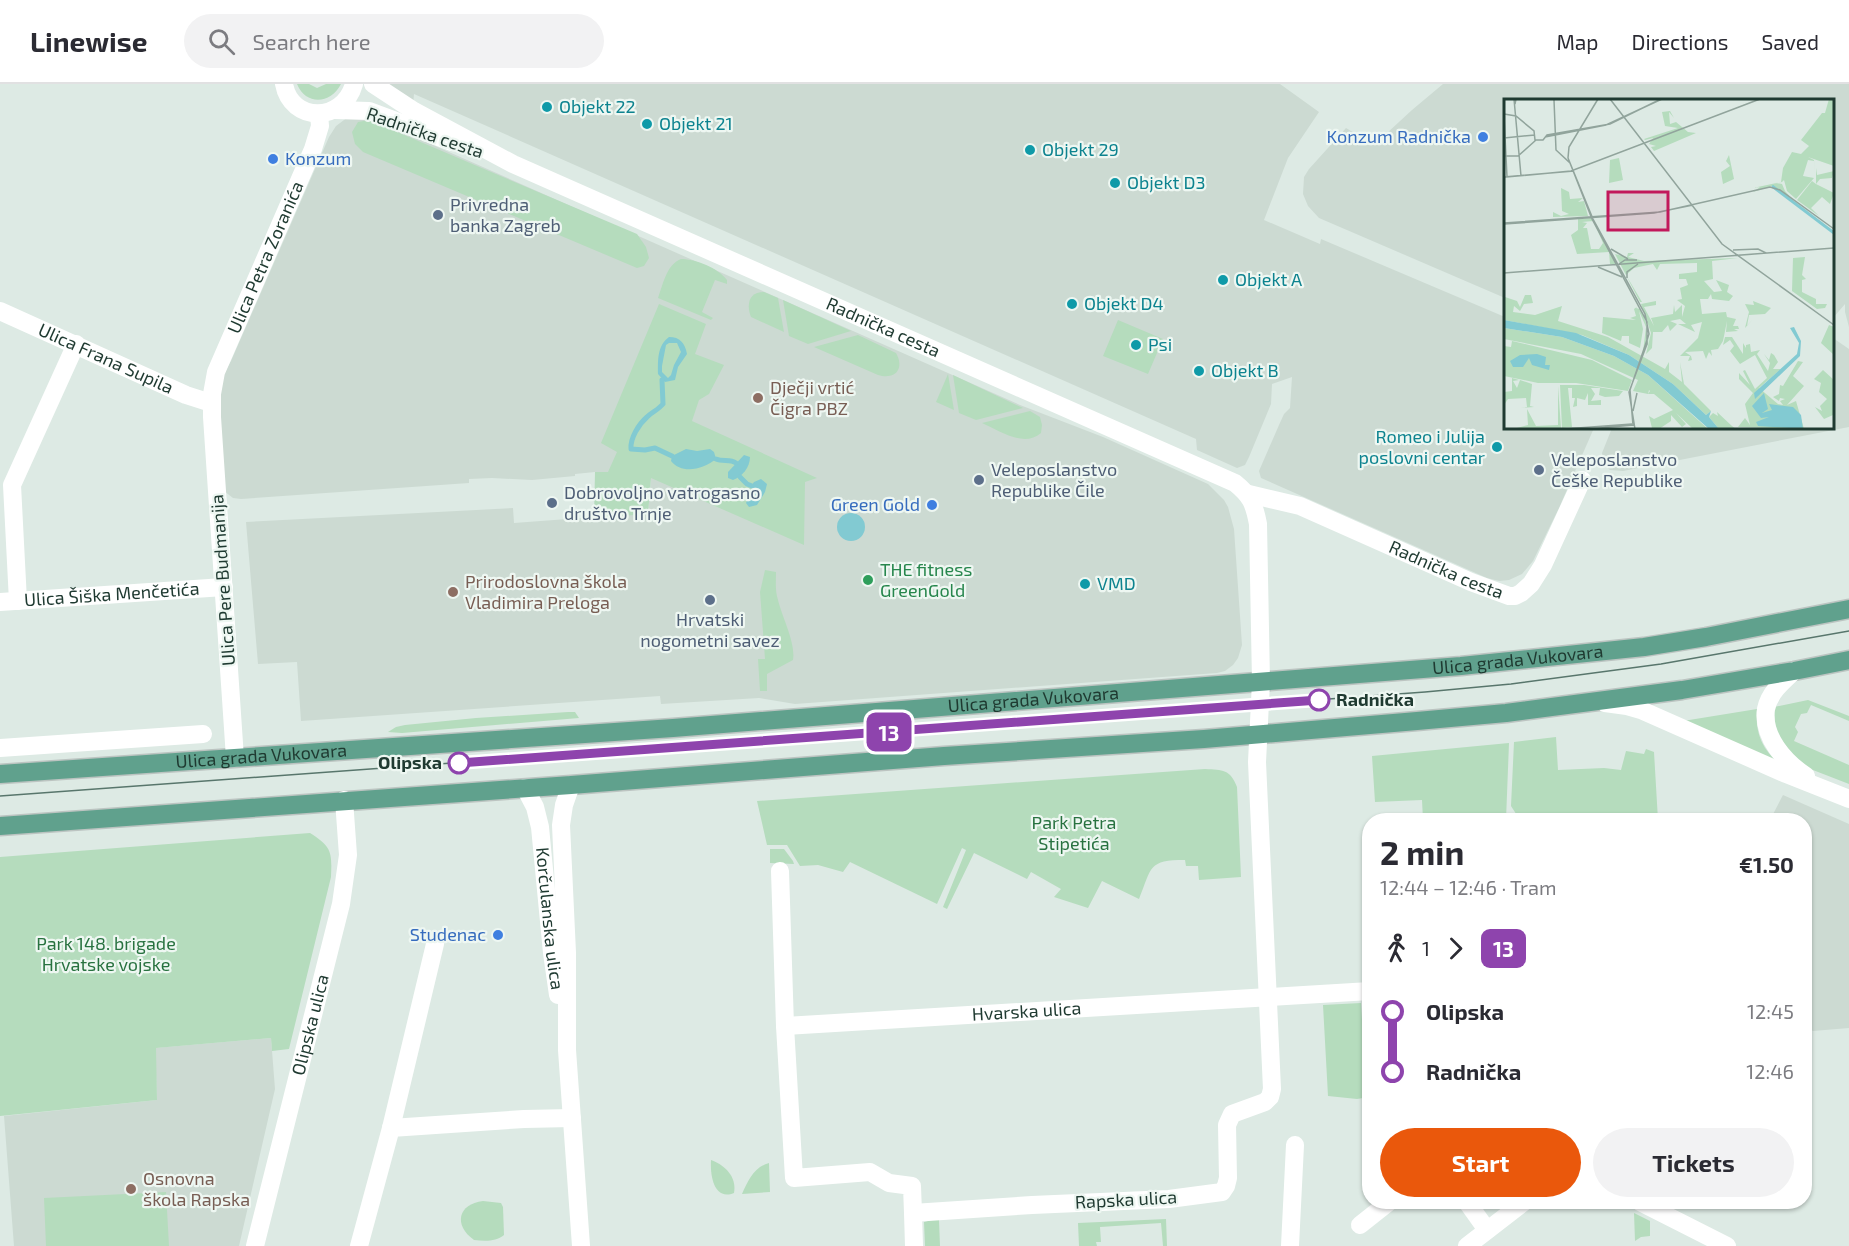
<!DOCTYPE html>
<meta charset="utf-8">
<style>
body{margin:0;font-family:"Exo 2",sans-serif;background:#f2f2f3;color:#2b2b33;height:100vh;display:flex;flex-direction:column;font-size:22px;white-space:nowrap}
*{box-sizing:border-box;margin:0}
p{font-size:20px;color:#7c7c81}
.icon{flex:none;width:33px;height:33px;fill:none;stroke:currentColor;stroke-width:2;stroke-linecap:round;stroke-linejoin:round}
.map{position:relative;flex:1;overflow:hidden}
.sheet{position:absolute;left:1362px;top:729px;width:450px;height:396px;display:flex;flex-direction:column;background:#fff;border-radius:24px;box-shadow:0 2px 4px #0004}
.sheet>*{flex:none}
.badge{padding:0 12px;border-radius:9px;font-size:21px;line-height:39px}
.map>.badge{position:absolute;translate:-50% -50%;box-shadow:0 0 0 3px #fff}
.legs{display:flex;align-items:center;gap:9px;height:66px;padding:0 18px;font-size:20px}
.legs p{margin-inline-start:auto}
.summary{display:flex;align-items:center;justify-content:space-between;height:102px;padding:0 18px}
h1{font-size:33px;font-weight:700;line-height:45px}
.cta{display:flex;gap:12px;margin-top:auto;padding:12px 18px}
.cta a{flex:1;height:69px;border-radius:36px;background:#ea580c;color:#fff;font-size:24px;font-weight:700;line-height:69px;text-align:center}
.cta a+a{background:#f2f2f3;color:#2b2b33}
ul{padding:0 18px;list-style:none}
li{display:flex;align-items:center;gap:21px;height:60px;font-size:22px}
li i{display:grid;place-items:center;width:9px;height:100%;margin:0 8px;background:currentColor}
li i::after{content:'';width:15px;height:15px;margin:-8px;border:4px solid;border-radius:50%;background:#fff}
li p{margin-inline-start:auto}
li:first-child i{background:linear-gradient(#0000 50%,currentColor 0)}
li:last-child i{background:linear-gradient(currentColor 50%,#0000 0)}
header{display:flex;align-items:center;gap:36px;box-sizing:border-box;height:84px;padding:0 30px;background:#fff;border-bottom:2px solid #e1e1e2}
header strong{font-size:28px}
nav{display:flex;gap:33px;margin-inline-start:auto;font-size:21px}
.search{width:420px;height:54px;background:#f2f2f3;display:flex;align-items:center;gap:15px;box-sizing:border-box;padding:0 21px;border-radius:33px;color:#7c7c81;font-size:22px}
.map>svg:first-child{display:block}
</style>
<header>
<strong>Linewise</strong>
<div class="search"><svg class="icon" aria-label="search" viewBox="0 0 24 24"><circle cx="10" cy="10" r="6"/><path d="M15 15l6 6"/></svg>Search here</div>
<nav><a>Map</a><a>Directions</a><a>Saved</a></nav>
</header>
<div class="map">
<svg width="1849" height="1162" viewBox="0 0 1849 1162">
<rect width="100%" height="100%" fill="#ddeae4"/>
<g fill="#ccdad2">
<path d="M382,0H1280L1319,28L1288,74L1264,136L1320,160L1321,155L1505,233L1506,344H1594L1559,424L1533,477L1522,490L1509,496L1499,497L1487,494L1261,394L1259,387L1279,341L1284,330L1290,324L1292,293L1272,300L1271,320L1249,373L1245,381L1237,384L1197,366L1196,355L414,10L413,21Z"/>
<path d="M1443,0H1849V243L1845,228V220L1833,234L1832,16H1506L1505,214L1319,134L1308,122L1303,110L1304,93L1309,85L1346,44L1374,61L1412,26Z"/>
<path d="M348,33L372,34L1020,321L1103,353L1208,400L1224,416L1228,423L1234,445L1242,561L1238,574L1233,581L1225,587L1217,589L795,620L759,614L661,620L660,612L301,637L297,578L258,580L246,438L513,424L514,439L648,429L651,394L595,388L575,390V392L532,396L492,394L469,395V399L241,415L233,414L224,407L219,299L231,277L329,53L336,42Z"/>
<path d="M1833,254L1849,265V343L1623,387L1610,386L1603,380L1602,369L1612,344H1832Z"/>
<path d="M1783,711L1849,740V944L1813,947L1805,942L1804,736H1770Z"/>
<path d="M271,954L275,1005L239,1162H14L4,1032L157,1016L155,964Z"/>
</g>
<g fill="#b5dcbd">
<path d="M297,0H309L317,4L326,0H341C331,20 306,22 297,0Z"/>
<path d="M369,36L637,150L646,163L649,174L644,182L637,184L363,68L355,60L352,48L358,38Z"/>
<path d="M681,175C696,175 718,184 727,196V200L715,196L702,228L713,234L711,236L658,214C663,201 666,181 681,175Z"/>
<path d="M764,208L778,214L784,248L751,233C746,220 749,208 764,208Z"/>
<path d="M783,216L851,247L808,260L789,252Z"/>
<path d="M659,220L706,240L695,270L724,281L709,310L699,316L692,337L817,394L805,398L804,461L651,394L648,430L594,434L595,388H608L617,368L601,359Z"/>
<path d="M1118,236L1163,255L1148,290L1103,272Z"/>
<path d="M858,251L896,269C905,285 895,296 878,291L814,263Z"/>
<path d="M948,290L954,326L936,318Z"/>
<path d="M953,291L1023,324L976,336L959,329Z"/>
<path d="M1030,327L1040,333L1042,341L1041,349C1024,364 1000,347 982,339Z"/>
<path d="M765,486L776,488C776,498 775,507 778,516C782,533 796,559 793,576L767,590V607H760L758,575H765L760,508Z"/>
<path d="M1808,616L1849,632V637L1811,621L1807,629L1801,630L1795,643L1798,648L1794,657L1849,681V700L1800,681L1775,647L1774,623Z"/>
<path d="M1757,625C1755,646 1761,664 1777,677L1683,637Z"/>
<path d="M568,628H575L579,634L402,649L388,648L396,643L405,641L476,634Z"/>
<path d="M1556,653L1558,686L1604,684L1621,686L1626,667L1644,670L1646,665L1654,668L1658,736H1626L1612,734V736H1520L1511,722L1514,658Z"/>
<path d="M1509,659L1506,736H1423L1422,716L1375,718L1372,672Z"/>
<path d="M1205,685C1223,686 1230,685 1237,703L1241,793L1199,796L1198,782H1186L1185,776C1148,776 1152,783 1139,815L1102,797L1088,824L1054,813L1061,805L1031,788L1027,795L974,769L947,825L943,823L966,766L962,764L937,820L850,778L843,788L818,781L800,782L787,761H767L757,717Z"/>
<path d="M310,749C332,763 332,768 331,793L289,965L272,967L271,954L156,964L157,1016L0,1032V773Z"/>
<path d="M770,765H784L793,777L794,780L770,779Z"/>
<path d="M1361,919L1363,952H1369V1013L1357,1015L1328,1012L1323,921Z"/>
<path d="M711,1076C725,1081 737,1093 734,1109C714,1117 710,1092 711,1076Z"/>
<path d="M769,1079L770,1108L742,1110C748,1097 754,1083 769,1079Z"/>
<path d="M166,1108L169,1162H46L44,1114Z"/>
<path d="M483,1117L501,1119L503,1123L504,1151C496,1158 484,1157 474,1156C453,1141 458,1120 483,1117Z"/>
<path d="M1634,1129L1650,1137V1152L1641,1153L1635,1157Z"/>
<path d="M1166,1135L1167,1162H1163L1161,1139L1100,1143L1101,1158H1096L1097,1162H1079L1078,1139Z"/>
<path d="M932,1136H939L940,1162H925L924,1138Z"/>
</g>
<g fill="#82cad2" fill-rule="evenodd">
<path d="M669,253C680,253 685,259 687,270L678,283L675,296L665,298L658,290C658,276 657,262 669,253ZM669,259H677L681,268L674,281L671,291L668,294L662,288V282L666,261Z"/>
<path d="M686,365L697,367L710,365L714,368L716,375C704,385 682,391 671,377L672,372Z"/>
<path d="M744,371L750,373C750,383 742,393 733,396L728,394V388Z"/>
<path d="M761,395L767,400L765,408L757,421L749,423L746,419L753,405L752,401L754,398Z"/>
<circle cx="851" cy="443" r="14"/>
</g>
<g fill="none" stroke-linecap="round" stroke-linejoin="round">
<g stroke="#82cad2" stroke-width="5">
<path d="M662,296L663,320C658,326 652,328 647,333C639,340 630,354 631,365L645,366L655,364L672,372"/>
<path d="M716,375C723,378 730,375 736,379"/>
<path d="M740,393L747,400L752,402"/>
</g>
<defs>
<g id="major">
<path id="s9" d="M0,690L673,644L1461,582L1644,563L1706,553L1849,525"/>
<path d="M0,742L571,701L944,672L1204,655L1417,637L1506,629L1682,606L1794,587L1849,576"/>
</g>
</defs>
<use href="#major" stroke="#bcc4c1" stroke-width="21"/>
<g stroke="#fff" stroke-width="18">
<path d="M284,0C291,39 343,39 354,0"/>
<path id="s1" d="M373,0L414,27L513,80L1235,399C1251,412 1254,419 1258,440L1261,598L1257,678L1272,1005L1270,1013L1265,1018L1232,1030L1227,1041L1228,1094L1226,1102L1222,1108L1169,1115L1032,1121L913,1129L914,1162"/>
<path d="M335,26L369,27L452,58"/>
<path id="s2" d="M0,227L186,311L211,319"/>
<path id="s3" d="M1249,410L1300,422L1471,498L1509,512H1515L1521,509L1531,500L1543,481L1582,396"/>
<path d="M18,517L12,401L76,260"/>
<path id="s4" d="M0,518L224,503"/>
<path d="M1794,587C1783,597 1769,609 1766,625C1762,653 1785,678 1806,692"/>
<path d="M1605,619L1627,622L1641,626L1786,690L1849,715"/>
<path d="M0,664L203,650"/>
<path id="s5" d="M235,674L212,333V310L216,288L313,65L320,42L319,30"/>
<path d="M571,701L564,721L561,741L567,869V966L581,1162"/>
<path id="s6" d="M525,704L535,723L540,743L552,869L558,911"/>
<path d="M780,787L785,942L794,1094L870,1088L889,1099L912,1102L913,1129"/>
<path id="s7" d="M785,942L1370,907"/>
<path d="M391,1044L524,1035L572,1034"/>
<path d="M1467,1118L1487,1146"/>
<path d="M1640,1118L1727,1162"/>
<path d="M1360,1141L1389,1118"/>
<path id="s8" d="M255,1162L341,820L348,771L344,716"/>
<path d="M359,1162L391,1044L435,860"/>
<path d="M1290,1162L1295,1061"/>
<path d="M1467,1162L1524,1118"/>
</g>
<use href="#major" stroke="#60a18d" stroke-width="18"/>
<path stroke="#58766c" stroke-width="1.5" d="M0,712L1425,608L1511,600L1661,580L1849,547"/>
</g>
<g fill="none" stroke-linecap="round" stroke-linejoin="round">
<defs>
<path id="line-1" d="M459,679L1319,616"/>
</defs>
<use href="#line-1" stroke="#fff" stroke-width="14"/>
<use href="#line-1" stroke="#8e44ad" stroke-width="9"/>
</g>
<g fill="#0f9aa8" stroke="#eef7f2" stroke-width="2">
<circle cx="547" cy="23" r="6"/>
<circle cx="647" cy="40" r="6"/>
<circle cx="1030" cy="66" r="6"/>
<circle cx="1115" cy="99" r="6"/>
<circle cx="1223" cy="196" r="6"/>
<circle cx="1072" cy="220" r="6"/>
<circle cx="1136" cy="261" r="6"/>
<circle cx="1199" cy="287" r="6"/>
<circle cx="1497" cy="363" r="6"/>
<circle cx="1085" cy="500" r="6"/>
</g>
<g fill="#3f7fe0" stroke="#eef7f2" stroke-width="2">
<circle cx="1483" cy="53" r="6"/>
<circle cx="273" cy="75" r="6"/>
<circle cx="932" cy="421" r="6"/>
<circle cx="498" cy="851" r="6"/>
</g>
<g fill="#5c6f8a" stroke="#eef7f2" stroke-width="2">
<circle cx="438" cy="131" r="6"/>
<circle cx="1539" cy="386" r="6"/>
<circle cx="979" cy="396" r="6"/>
<circle cx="552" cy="419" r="6"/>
<circle cx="710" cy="516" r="6"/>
</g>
<g fill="#8d6e63" stroke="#eef7f2" stroke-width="2">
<circle cx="758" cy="314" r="6"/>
<circle cx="453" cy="508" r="6"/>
<circle cx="131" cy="1105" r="6"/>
</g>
<circle fill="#2e9e5b" stroke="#eef7f2" stroke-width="2" cx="868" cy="496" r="6"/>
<g fill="#fff" stroke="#8e44ad" stroke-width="3">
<circle cx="1319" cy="616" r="10"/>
<circle cx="459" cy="679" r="10"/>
</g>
<g text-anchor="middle" stroke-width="4.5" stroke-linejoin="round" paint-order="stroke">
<g font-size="18" fill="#0d838f" stroke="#eef7f2" text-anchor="start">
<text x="559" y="29">Objekt 22</text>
<text x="659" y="46">Objekt 21</text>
<text x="1042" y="72">Objekt 29</text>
<text x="1127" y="105">Objekt D3</text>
<text x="1235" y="202">Objekt A</text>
<text x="1084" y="226">Objekt D4</text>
<text x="1148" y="267">Psi</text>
<text x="1211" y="293">Objekt B</text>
<text x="1485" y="359" text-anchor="end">Romeo i Julija<tspan x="1485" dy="21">poslovni centar</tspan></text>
<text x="1097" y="506">VMD</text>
</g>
<g font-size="18" fill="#1f3a31" stroke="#eef7f2">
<text transform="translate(425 49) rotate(19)" y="6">Radnička cesta</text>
<text dy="6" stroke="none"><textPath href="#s5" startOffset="512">Ulica Petra Zoranića</textPath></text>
<text dy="6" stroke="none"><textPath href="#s1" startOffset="566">Radnička cesta</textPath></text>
<text dy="6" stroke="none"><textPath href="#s2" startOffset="116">Ulica Frana Supila</textPath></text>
<text dy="6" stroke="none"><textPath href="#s3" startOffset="212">Radnička cesta</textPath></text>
<text transform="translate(223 496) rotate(-94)" y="6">Ulica Pere Budmanija</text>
<text dy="6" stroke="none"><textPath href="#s4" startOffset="112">Ulica Šiška Menčetića</textPath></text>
<text dy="6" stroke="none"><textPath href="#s9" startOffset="1522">Ulica grada Vukovara</textPath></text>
<text dy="6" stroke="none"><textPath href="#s9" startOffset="1036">Ulica grada Vukovara</textPath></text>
<text dy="6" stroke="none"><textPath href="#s9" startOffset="262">Ulica grada Vukovara</textPath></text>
<text dy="6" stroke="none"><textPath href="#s6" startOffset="134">Korčulanska ulica</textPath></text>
<text dy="6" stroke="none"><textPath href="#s7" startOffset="242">Hvarska ulica</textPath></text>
<text dy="6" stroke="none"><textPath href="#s8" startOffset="228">Olipska ulica</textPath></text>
<text transform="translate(1126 1116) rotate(-3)" y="6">Rapska ulica</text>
</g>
<g font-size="18" fill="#366cbe" stroke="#eef7f2" text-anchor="end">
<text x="1471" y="59">Konzum Radnička</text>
<text x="285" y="81" text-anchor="start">Konzum</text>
<text x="920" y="427">Green Gold</text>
<text x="486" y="857">Studenac</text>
</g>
<g font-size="18" fill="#4e5e75" stroke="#eef7f2" text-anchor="start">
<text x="450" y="127">Privredna<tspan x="450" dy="21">banka Zagreb</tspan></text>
<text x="1551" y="382">Veleposlanstvo<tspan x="1551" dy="21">Češke Republike</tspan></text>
<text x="991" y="392">Veleposlanstvo<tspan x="991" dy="21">Republike Čile</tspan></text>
<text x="564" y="415">Dobrovoljno vatrogasno<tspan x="564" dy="21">društvo Trnje</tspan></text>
<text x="710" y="542" text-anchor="middle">Hrvatski<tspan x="710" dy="21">nogometni savez</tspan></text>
</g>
<g font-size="18" fill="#785e54" stroke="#eef7f2" text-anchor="start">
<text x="770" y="310">Dječji vrtić<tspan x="770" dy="21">Čigra PBZ</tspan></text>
<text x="465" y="504">Prirodoslovna škola<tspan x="465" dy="21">Vladimira Preloga</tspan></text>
<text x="143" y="1101">Osnovna<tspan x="143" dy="21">škola Rapska</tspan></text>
</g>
<g font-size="18" fill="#27864d" stroke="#eef7f2" text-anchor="start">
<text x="880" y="492">THE fitness<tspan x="880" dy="21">GreenGold</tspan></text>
</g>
<g font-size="18" font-weight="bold" fill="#1f3a31" stroke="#eef7f2" text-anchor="start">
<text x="1336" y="622">Radnička</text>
<text x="442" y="685" text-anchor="end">Olipska</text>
</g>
<g font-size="18" fill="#287240" stroke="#eef7f2">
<text x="1074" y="745">Park Petra<tspan x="1074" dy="21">Stipetića</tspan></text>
<text x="106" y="866">Park 148. brigade<tspan x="106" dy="21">Hrvatske vojske</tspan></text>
</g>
</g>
<g transform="translate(1504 15)">
<rect width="330" height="330" fill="#ddeae4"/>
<path d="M325,0H330V67L304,58L310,61L311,76L310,62L304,61L299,77L310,79L292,100L283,92L280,81L278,83L272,84L278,85L281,92L290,102L268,87L249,93L256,88L249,89L277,83L279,69L288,53L297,55L305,47L297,41L318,14H321ZM166,12L170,19L165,13L166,25L172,23L184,33L192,34L150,52L147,48L152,47L145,45L149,39L141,41L140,40L138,37L140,40L174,29L161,27L158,13ZM225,56L230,80L219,85L217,73L226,67L222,62ZM115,59L119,81L105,84L106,61ZM312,69L313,76L330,72L328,79L316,80L312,85L330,94L326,105L318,98L307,109L315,117L293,101L308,82L312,85ZM57,89L65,93L66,100L79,99L74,103L80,102L84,117L49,118V113L57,117L65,115L58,112ZM87,119L88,120L89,122L78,123L83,124L79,129H83L87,150H95L99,144L90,124L112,165H106L105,153L73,155L67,136L74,131V120ZM124,154H130L124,158L140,162L234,159L208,162L209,180L200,182L210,193L218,192L212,181L225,186L223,193L229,197L225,202L208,200L207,195L204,200H196L198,215L222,213L223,218L232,220L229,227H234L235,230H230L234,232L222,233L223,222L219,242L214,250L207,251L208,257L205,253L202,260L199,252L181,253L187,257L188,261L184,262L186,257H176L194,239L198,223L187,226L191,233L174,225H182L176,220L166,222L173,225L166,232L164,226L158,233H149L148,249L142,255L147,234L137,205L152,202V206L140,208L150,227L147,219L169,215L170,206L171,213L178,206V218L181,207L173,201L178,200L176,189L184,186L182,180H175V175L193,173V164L156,165L153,171L149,165L130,169L122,176L138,203H136L111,155L123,158ZM301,158L298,176L302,180L298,181V193L312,200V205H323L321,209L313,210L288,192L289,159ZM21,196H27L29,204L20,205L16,212L10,207L9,213L31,216L58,207L54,222L104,238L161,270L165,263V273L178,283L176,263L180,285L207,312L202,316L169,285L125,256L78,236L0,221L1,198L13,202L16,208ZM249,202L267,209L261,215L245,216L243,227L249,220L241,229L245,213L241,205L250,206ZM134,207L132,209L136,210L140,218L142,224L143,243L145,233L144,245L139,253L142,228L135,212L139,230L136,249L125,244V237H118L117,242L98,234L99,218L132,221L126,219L132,217L130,210ZM325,226L330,228V256L317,244ZM0,229L58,238L110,257L144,276L204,330H189L172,314L182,325L178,328L167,316V322L155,330H138L148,329L145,317L150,320L169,311L150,295H144L146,292L145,291L144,295L129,292L134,281L77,255L0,240ZM221,238H228L239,255V244L242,249V246L246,245L247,253L256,251L253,255L264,272L266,264L260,255L265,261L267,254L270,256L274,263L269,270H277L255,289L274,305L279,306L276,302L281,300L276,299L275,302L269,298L275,295L276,286L279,287L294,262L299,263L289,277L300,287L283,306L292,302L300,330L234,328L241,319L246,326L241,305L249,294L235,280V274L246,286L239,272L241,271L251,290L263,279L251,256L236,265L226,252L230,247L226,241L219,246ZM8,242L88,261L128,281L124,292L72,284H34L0,277V247L7,248ZM319,271L330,281L329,316L320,320L311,308L318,312L316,307L323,300L315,293L317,284L310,280ZM8,279L15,281L9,282L13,289L16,281L28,285L26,307L30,308L17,309L23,308L22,299L4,300L0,306V293L8,292ZM56,286H80L119,292L115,297L101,298L95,296L96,289H87L91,295L87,302L97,301V306H84V294L81,301L73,299V307L69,308L71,299H68V289H64L68,328L58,329ZM54,287L57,329L9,330L24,326L23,310L32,327L54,326ZM213,313L228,327L232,330H215L205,318L209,314L214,317Z" fill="#b5dcbd"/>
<path d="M0,221L72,234L125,256L169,285L202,316L207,312L205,318L215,330H205L144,276L110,257L58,238L0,229ZM290,228L297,242L296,257L251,300L250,294L293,255L295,244L286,229ZM33,255L42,258L41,266H46L45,271L28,266L25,259L19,268H9L6,262L16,256ZM260,294L264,310L258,314L268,311L265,305L289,308L297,316L299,330L254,327L252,323L265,318L257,319L248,307Z" fill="#82cad2"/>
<path fill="none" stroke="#82cad2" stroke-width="3" d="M268,87L330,134"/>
<path fill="none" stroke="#91a49c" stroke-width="1.5" d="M10,0L17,77M13,0H60M106,0L218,145L330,226M50,1L52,51L66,64L88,120L143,223V245L125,293L131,330M11,5L12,0H73M0,15L12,17L30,32L31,41H39L43,36L106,25L157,0M0,17L3,78L67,72L256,0M41,38L102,26L158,0M0,39L31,36M0,57H14L32,41M0,78L70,72M0,124L156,113L266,88L276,91L330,130M0,125L150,114L189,106M107,150L124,160M229,151L254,150L262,154M115,165L121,161H133M94,168L118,178M0,174L330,149M123,179V173L134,165M129,312L133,294M60,330L128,325M85,330L129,326L126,291L145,235L141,215L89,120L64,59L65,48L94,0"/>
<path fill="#c2185b" fill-opacity="0.15" stroke="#c2185b" stroke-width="3" d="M104,93H164V131H104Z"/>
<rect width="330" height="330" fill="none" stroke="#1f3a31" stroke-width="3"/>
</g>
</svg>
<b class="badge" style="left:889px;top:648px;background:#8e44ad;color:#fff">13</b>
<section class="sheet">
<div class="summary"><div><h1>2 min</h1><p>12:44 – 12:46 · Tram</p></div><b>€1.50</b></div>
<div class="legs"><svg class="icon" aria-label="walk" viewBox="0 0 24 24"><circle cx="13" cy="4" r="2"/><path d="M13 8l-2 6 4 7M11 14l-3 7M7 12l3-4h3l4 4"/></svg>1<svg class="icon" aria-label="forward" viewBox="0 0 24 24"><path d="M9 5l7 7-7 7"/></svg><b class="badge" style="background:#8e44ad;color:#fff">13</b></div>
<ul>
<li><i style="color:#8e44ad"></i><b>Olipska</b><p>12:45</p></li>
<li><i style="color:#8e44ad"></i><b>Radnička</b><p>12:46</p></li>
</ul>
<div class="cta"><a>Start</a><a>Tickets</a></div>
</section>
</div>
